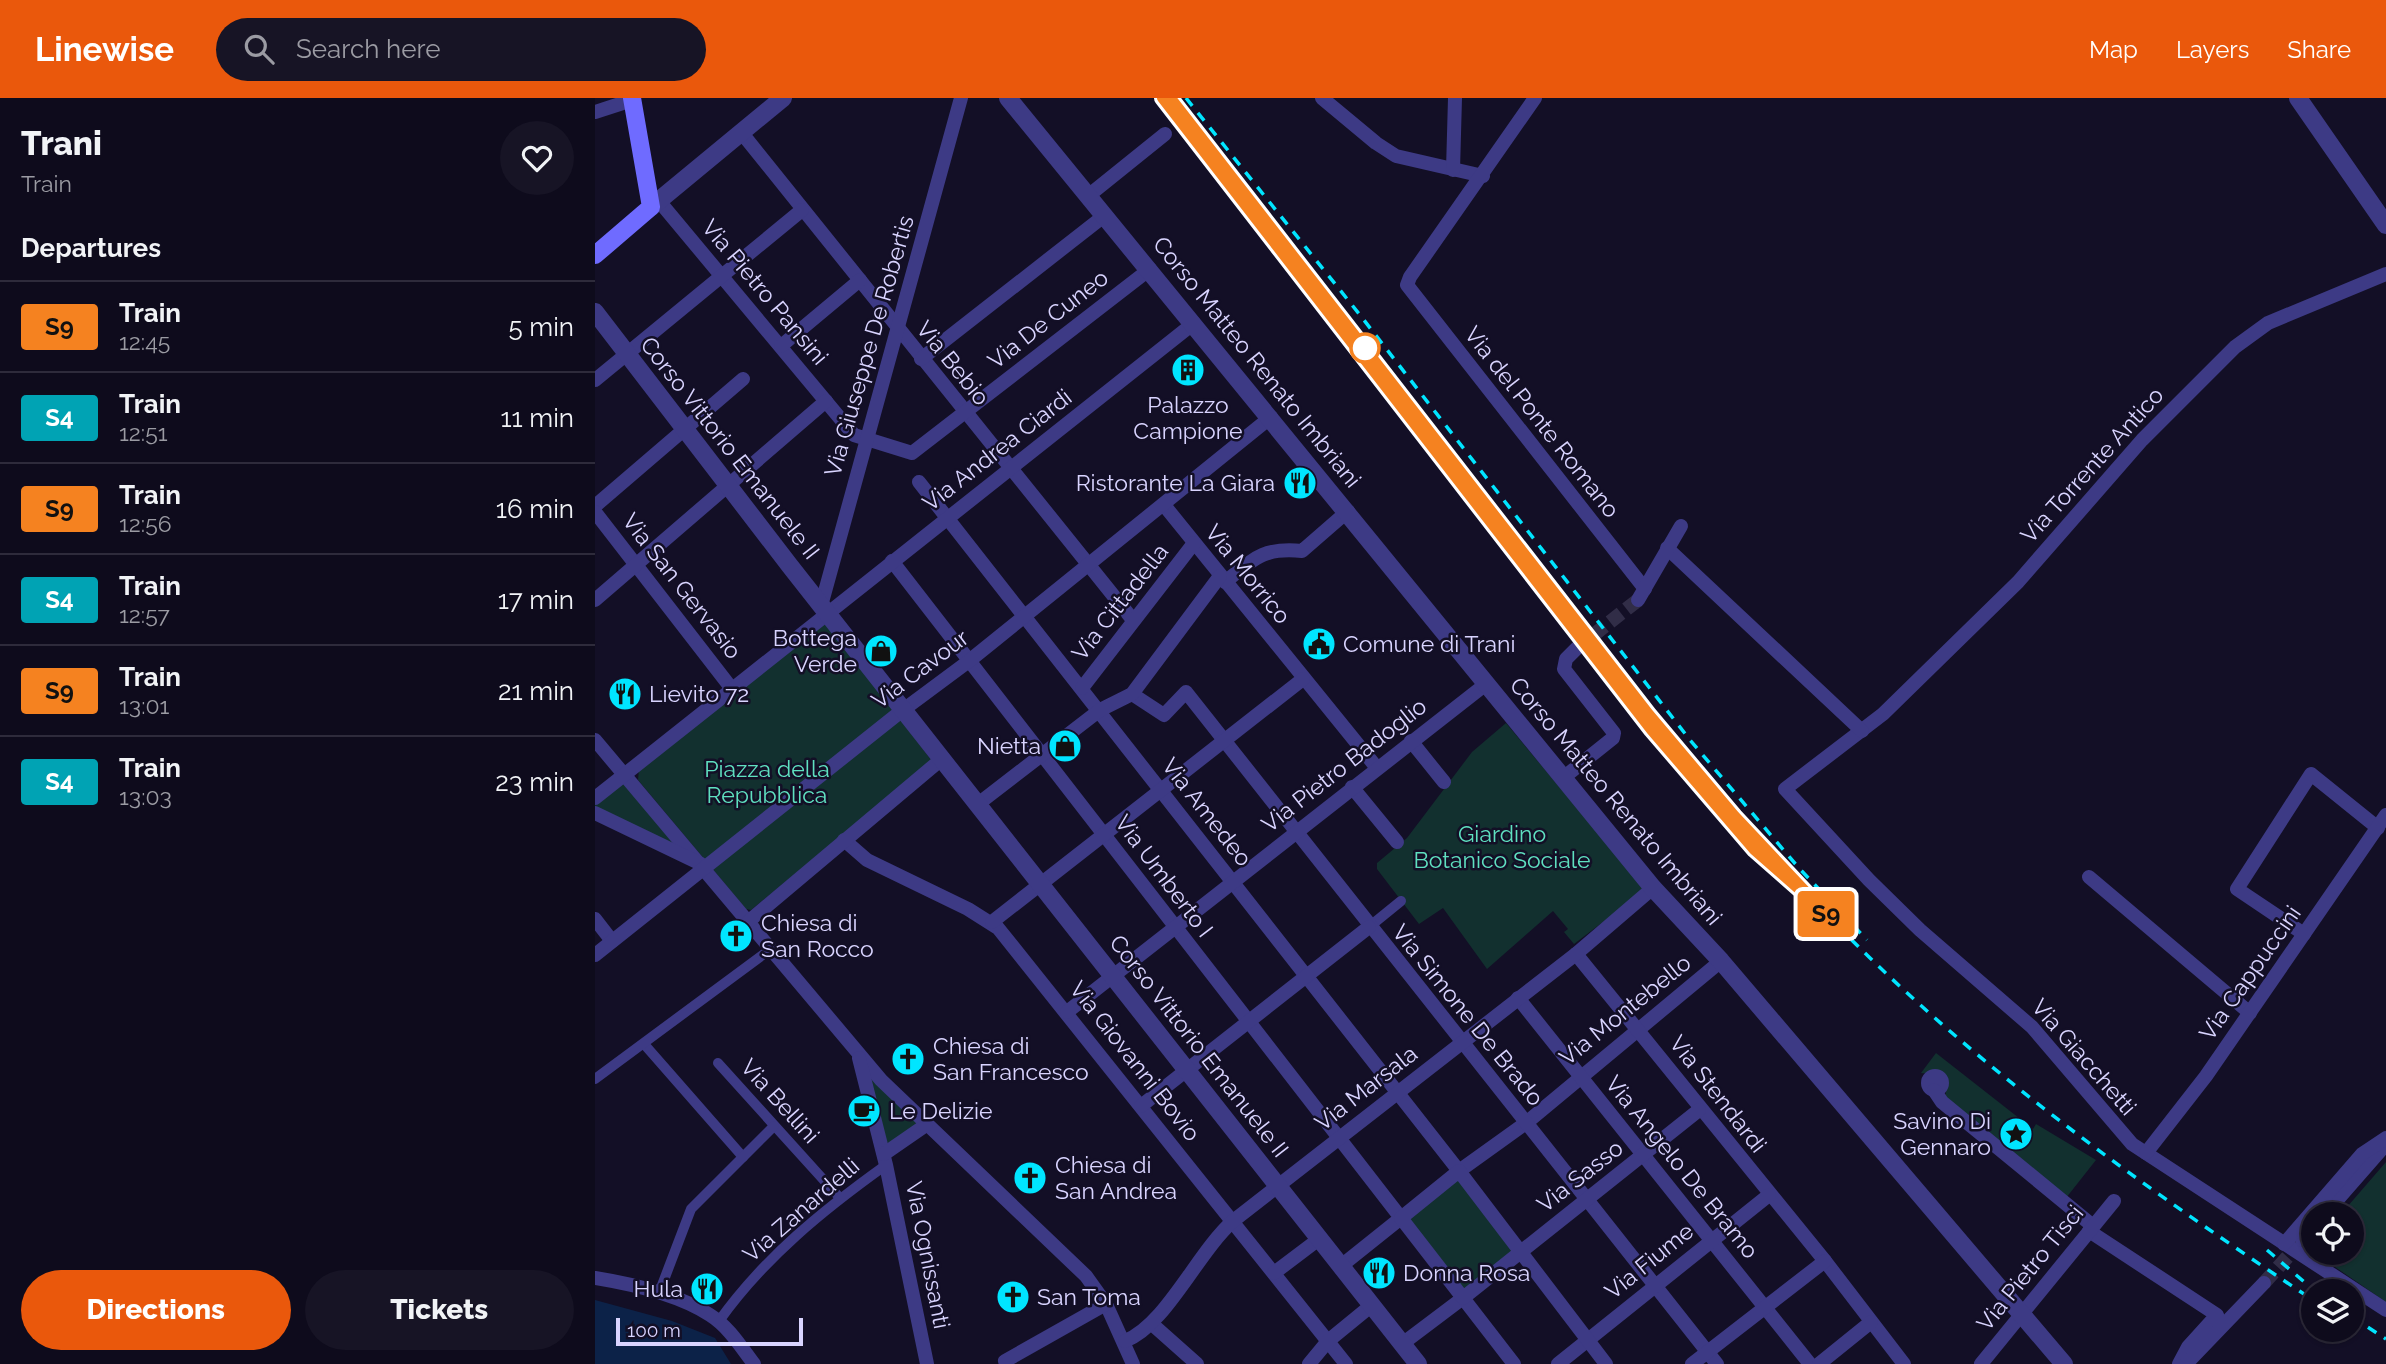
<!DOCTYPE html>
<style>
body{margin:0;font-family:Raleway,sans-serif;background:#171425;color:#f1f3f6;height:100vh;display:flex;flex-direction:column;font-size:26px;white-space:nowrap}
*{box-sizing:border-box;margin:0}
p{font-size:23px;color:#9b9ba3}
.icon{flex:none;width:38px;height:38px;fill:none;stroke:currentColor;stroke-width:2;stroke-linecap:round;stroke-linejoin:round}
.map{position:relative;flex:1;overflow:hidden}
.drawer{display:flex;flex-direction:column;background:#0e0b1c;width:595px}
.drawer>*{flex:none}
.badge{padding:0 14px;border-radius:5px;font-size:24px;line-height:46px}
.tools{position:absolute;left:1706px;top:1104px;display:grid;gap:14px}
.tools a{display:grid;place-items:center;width:63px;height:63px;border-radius:50%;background:#0e0b1c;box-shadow:0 2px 5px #0004,0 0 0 2px #2e2b3b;font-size:35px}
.scale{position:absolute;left:21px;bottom:18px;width:187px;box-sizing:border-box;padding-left:7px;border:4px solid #d9d4ff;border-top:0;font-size:19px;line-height:24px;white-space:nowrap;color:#d9d4ff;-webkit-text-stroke:5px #130f26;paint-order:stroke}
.map>.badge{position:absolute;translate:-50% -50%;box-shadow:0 0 0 4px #fff}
h2{padding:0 21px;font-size:26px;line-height:63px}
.round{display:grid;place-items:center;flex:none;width:74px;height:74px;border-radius:37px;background:#171425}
.summary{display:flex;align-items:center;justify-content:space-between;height:119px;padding:0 21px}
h1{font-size:33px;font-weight:800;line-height:52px}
.button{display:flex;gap:14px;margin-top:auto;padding:14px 21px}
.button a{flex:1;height:80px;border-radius:42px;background:#ea580c;color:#fff;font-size:28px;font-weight:800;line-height:80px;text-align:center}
.button a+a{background:#171425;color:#f1f3f6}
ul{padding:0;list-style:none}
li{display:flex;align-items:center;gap:21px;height:91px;padding:0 21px;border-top:2px solid #2e2b3b}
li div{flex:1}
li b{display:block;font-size:26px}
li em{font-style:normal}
li .badge{min-width:77px;font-weight:700;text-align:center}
header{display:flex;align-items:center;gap:42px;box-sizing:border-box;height:98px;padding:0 35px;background:#ea580c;color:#fff}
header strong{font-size:33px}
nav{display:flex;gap:38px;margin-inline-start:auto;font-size:24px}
.search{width:490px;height:63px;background:#171425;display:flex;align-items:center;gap:18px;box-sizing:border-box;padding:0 24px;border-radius:38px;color:#9b9ba3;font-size:26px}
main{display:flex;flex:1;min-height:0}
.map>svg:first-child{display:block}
</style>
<header>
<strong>Linewise</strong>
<div class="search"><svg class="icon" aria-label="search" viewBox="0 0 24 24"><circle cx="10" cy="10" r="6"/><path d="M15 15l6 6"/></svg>Search here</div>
<nav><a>Map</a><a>Layers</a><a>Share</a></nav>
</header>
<main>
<section class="drawer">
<div class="summary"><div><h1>Trani</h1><p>Train</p></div><a class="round"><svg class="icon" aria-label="heart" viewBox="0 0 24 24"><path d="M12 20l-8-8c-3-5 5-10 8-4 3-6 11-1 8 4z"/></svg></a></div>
<h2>Departures</h2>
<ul>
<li><span class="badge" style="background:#f58220;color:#111">S9</span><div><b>Train</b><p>12:45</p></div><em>5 min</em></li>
<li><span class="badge" style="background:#00a3b4;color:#fff">S4</span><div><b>Train</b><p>12:51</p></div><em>11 min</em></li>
<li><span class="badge" style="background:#f58220;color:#111">S9</span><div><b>Train</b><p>12:56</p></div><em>16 min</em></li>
<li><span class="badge" style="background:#00a3b4;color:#fff">S4</span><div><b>Train</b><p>12:57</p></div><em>17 min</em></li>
<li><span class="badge" style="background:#f58220;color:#111">S9</span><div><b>Train</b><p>13:01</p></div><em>21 min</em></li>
<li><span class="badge" style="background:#00a3b4;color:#fff">S4</span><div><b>Train</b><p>13:03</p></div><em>23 min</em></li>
</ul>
<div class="button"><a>Directions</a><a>Tickets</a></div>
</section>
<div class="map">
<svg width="1791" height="1266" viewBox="0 0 1791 1266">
<rect width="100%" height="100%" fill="#130f26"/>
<g fill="#12302f">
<path d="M232,526L337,663L156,812L151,811L43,682L44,671L225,528Z"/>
<path d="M911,625L1050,792L979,846L969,834L973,831L958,813L892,871L848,810L824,826L782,771V765L812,740L877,654Z"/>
<path d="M29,681L91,752L0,709V705Z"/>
<path d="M1341,955L1438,1031L1441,1026L1501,1062L1471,1100L1350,1000L1353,981C1341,964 1338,977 1326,975Z"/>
<path d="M267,963L328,1027L290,1052Z"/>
<path d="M1791,1064V1204L1727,1160L1725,1155H1757V1116H1746Z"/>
<path d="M864,1078L923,1153L868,1196L810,1120Z"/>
</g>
<path fill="#0c2248" d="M0,1202L77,1223L120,1240L136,1266H0Z"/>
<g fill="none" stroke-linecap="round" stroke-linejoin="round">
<g stroke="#312d47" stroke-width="14" stroke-dasharray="14 7" stroke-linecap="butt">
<path d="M982,550L1043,502"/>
<path d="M1669,1185L1706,1144"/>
</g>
<g stroke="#3d3a85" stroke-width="10">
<path d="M774,829L806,803"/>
<path d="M49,946L148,1059"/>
<path d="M123,965L245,1100"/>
<path d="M0,981L177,850"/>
<path d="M64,1195L96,1111L179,1028"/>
<path d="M124,1223C169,1160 228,1112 291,1067"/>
</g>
<g stroke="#3d3a85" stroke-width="14">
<path d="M727,0L781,45L801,58L888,78"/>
<path d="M940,0L815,179L812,187L1050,491"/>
<path d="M0,14L37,2"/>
<path d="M146,34L538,522"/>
<path d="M858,72L860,0"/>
<path d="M493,98L570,36"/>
<path d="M64,103L259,337L317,355L555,171"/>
<path d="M1791,176L1673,225L1640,249L1547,342L1423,484L1288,616L1190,691L1274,782L1325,832L1437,929L1537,1046L1791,1212"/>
<path d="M186,248L265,182"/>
<path d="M326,261L509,118"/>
<path d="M0,282L207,112"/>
<path d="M324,384L864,1073L931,1025L1126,863"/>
<path d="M569,407L782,670"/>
<path d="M0,408L148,281"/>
<path d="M0,414L137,591"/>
<path d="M1072,450L1267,633"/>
<path d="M297,463L806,1120L746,1168"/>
<path d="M630,484C658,461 668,449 707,453L753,413"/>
<path d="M0,502L231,303"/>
<path d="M1043,502L1086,428"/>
<path d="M226,508L366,0"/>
<path d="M487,590L599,445"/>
<path d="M537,596L569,617L591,594L1122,1266"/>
<path d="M0,642L286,982L491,1178L511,1206L538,1266"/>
<path d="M816,643L849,684"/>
<path d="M968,680L1018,640L1019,635L969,571L971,561L982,550"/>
<path d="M757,689L802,744"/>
<path d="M0,700L599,225"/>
<path d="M383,706L505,612L537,596L625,478"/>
<path d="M0,715L106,766"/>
<path d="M249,742L272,762L373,811L403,830L751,1266"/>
<path d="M1494,779L1655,915"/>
<path d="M0,821L17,843"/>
<path d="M154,823L348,660"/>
<path d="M397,824L708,581"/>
<path d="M1709,836L1642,791L1716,676L1783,730"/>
<path d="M981,856L1230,1163L1309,1266"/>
<path d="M0,857L304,615L374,563L676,319"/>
<path d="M923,900L1215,1266"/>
<path d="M472,914L891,586"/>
<path d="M264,960L291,1067L332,1266"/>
<circle cx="1340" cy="985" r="7"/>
<path d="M1339,992L1347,1004L1498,1128"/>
<path d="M546,1008L774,829"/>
<path d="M1551,1055L1611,978L1791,717"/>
<path d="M289,1056L331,1027"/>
<path d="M1730,1116L1791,1046"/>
<path d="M1494,1133L1622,1217L1593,1249L1584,1266"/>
<path d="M1707,1142L1718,1130"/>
<path d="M1689,1146L1767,1056L1791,1040"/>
<path d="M679,1175L724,1141"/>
<path d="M0,1180C37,1186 83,1196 115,1217C134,1229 146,1249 159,1266"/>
<path d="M557,1226L602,1266"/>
<path d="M530,1243C571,1227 602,1155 638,1123L981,856L1058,790"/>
<path d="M807,1246L868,1200L919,1266"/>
<path d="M411,1266L410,1263L511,1206"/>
<path d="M714,1266L733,1243L777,1207"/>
<path d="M963,1266L1174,1097"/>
<path d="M1011,1266L864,1073L806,1120L868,1200C947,1137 1025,1075 1104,1012"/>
<path d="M1097,1266L1230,1163"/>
<path d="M1224,1266L1276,1224"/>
<path d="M1386,1266L1519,1103"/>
<path d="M1591,1266L1669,1185"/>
</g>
<g stroke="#3d3a85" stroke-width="18">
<path d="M413,0L1058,790L1126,863L1469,1266"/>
<path d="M1703,0L1791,127"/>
<path d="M56,109L188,0"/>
<path d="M0,214L195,468L823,1266"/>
</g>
<path stroke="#6f6bff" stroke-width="18" d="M0,157L56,109L37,0"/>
<g stroke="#00e5ff" stroke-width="3.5" stroke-dasharray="10 9" stroke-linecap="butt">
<path d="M576,0C687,144 798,288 910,431C1025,580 1139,728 1274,859C1409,990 1562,1098 1718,1202"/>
<path d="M591,0L765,217L1095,642L1203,769L1272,842"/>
<path d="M1672,1152L1721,1194"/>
<path d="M1757,1219L1791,1241"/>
</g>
</g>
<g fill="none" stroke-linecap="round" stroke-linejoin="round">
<defs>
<path id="line" d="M567,0L1056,632L1159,752L1234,818L1140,718L1054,616L576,0"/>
</defs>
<use href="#line" stroke="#fff" stroke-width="16"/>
<use href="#line" stroke="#f58220" stroke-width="10"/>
</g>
<defs>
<symbol id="building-disc" viewBox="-11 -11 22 22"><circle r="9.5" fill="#00e5ff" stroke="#130f26"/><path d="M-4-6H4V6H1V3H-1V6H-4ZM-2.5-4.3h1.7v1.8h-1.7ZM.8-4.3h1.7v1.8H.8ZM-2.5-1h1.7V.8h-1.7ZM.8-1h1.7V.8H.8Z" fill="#111"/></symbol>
<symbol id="restaurant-disc" viewBox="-11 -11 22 22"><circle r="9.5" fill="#00e5ff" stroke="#130f26"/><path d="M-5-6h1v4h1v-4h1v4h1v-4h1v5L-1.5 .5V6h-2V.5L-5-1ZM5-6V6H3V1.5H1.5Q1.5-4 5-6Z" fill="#111"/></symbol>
<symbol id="civic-disc" viewBox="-11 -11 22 22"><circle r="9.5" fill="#00e5ff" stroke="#130f26"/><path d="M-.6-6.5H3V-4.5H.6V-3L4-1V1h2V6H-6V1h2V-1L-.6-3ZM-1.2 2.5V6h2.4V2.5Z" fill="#111"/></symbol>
<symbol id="shop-disc" viewBox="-11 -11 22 22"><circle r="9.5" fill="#00e5ff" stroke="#130f26"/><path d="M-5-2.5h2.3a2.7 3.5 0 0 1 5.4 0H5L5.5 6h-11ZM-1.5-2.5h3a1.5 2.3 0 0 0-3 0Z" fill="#111"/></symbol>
<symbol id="church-disc" viewBox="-11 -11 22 22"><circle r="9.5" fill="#00e5ff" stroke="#130f26"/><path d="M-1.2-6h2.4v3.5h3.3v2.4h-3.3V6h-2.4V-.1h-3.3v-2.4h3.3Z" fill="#111"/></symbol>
<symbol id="cafe-disc" viewBox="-11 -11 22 22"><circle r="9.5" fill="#00e5ff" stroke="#130f26"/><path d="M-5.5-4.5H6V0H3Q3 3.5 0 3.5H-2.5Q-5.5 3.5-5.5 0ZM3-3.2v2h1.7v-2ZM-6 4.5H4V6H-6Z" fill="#111"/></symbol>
<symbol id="sight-disc" viewBox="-11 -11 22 22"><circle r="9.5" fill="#00e5ff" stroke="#130f26"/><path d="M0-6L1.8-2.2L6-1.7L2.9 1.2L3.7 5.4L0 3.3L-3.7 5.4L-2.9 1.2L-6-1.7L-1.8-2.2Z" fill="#111"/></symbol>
</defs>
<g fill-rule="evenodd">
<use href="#building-disc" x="574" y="253" width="38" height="38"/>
<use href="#restaurant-disc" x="686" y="366" width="38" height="38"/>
<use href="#civic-disc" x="705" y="527" width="38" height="38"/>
<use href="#shop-disc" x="267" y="534" width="38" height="38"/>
<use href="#restaurant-disc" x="11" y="577" width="38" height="38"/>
<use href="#shop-disc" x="451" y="629" width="38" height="38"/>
<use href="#church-disc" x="122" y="819" width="38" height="38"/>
<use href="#church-disc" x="294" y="942" width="38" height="38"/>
<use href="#cafe-disc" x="250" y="994" width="38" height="38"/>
<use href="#sight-disc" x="1402" y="1017" width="38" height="38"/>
<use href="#church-disc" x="416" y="1061" width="38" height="38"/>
<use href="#restaurant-disc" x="765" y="1156" width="38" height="38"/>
<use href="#restaurant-disc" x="93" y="1172" width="38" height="38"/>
<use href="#church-disc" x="399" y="1180" width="38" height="38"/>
</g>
<circle fill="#fff" stroke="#f58220" stroke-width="3.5" cx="770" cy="250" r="14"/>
<g text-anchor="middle" stroke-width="5" stroke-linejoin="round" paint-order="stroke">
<g font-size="23" fill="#d9d4ff" stroke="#130f26">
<text transform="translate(170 194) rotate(50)" y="8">Via Pietro Pansini</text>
<text transform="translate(453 221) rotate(-38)" y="8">Via De Cuneo</text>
<text transform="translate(274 248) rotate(-74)" y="8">Via Giuseppe De Robertis</text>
<text transform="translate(662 264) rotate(51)" y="8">Corso Matteo Renato Imbriani</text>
<text transform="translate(358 265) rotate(51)" y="8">Via Bebio</text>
<text transform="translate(947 324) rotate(52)" y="8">Via del Ponte Romano</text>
<text transform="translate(135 350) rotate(52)" y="8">Corso Vittorio Emanuele II</text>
<text transform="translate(402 352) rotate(-38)" y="8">Via Andrea Ciardi</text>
<text transform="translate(1497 367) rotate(-48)" y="8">Via Torrente Antico</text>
<text transform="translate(653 476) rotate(51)" y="8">Via Morrico</text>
<text transform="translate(87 488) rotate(52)" y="8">Via San Gervasio</text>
<text transform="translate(525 504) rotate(-52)" y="8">Via Cittadella</text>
<text transform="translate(325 571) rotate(-37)" y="8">Via Cavour</text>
<text transform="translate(749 667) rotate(-38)" y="8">Via Pietro Badoglio</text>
<text transform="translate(1021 703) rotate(50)" y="8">Corso Matteo Renato Imbriani</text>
<text transform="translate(612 714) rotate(52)" y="8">Via Amedeo</text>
<text transform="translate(569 778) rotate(53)" y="8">Via Umberto I</text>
<text transform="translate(1655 875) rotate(-55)" y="8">Via Cappuccini</text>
<text transform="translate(1030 912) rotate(-39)" y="8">Via Montebello</text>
<text transform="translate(873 917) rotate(51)" y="8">Via Simone De Brado</text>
<text transform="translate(604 948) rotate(52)" y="8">Corso Vittorio Emanuele II</text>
<text transform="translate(1489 959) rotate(49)" y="8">Via Giacchetti</text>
<text transform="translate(540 963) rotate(52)" y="8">Via Giovanni Bovio</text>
<text transform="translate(771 990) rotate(-38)" y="8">Via Marsala</text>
<text transform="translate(1123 996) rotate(52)" y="8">Via Stendardi</text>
<text transform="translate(185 1003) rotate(48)" y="8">Via Bellini</text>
<text transform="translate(1087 1069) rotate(51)" y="8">Via Angelo De Bramo</text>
<text transform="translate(985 1078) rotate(-38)" y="8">Via Sasso</text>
<text transform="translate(206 1112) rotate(-41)" y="8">Via Zanardelli</text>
<text transform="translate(333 1157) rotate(79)" y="8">Via Ognissanti</text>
<text transform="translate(1054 1163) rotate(-39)" y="8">Via Fiume</text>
<text transform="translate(1435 1170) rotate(-51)" y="8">Via Pietro Tisci</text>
</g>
<g font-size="23" fill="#d9d4ff" stroke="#130f26" text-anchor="start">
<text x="593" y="315" text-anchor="middle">Palazzo<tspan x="593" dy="26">Campione</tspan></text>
<text x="680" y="393" text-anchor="end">Ristorante La Giara</text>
<text x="262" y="548" text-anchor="end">Bottega<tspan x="262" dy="26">Verde</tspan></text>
<text x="748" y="554">Comune di Trani</text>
<text x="54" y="604">Lievito 72</text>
<text x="446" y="656" text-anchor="end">Nietta</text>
<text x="166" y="833">Chiesa di<tspan x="166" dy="26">San Rocco</tspan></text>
<text x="338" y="956">Chiesa di<tspan x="338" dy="26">San Francesco</tspan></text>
<text x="294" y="1021">Le Delizie</text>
<text x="1396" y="1031" text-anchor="end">Savino Di<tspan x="1396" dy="26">Gennaro</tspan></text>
<text x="460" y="1075">Chiesa di<tspan x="460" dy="26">San Andrea</tspan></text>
<text x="808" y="1183">Donna Rosa</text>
<text x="88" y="1199" text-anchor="end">Hula</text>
<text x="442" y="1207">San Toma</text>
</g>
<g font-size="23" fill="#5fe0c0" stroke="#130f26">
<text x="172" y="679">Piazza della<tspan x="172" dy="26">Repubblica</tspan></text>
<text x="907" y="744">Giardino<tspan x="907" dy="26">Botanico Sociale</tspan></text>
</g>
</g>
</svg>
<div class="tools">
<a><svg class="icon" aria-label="locate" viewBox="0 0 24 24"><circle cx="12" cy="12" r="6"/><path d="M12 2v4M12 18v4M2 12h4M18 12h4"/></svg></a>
<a><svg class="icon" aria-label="layers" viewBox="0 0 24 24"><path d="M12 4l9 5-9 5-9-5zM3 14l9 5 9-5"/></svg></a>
</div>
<div class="scale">100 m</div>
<b class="badge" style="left:1231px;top:816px;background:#f58220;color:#111">S9</b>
</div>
</main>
